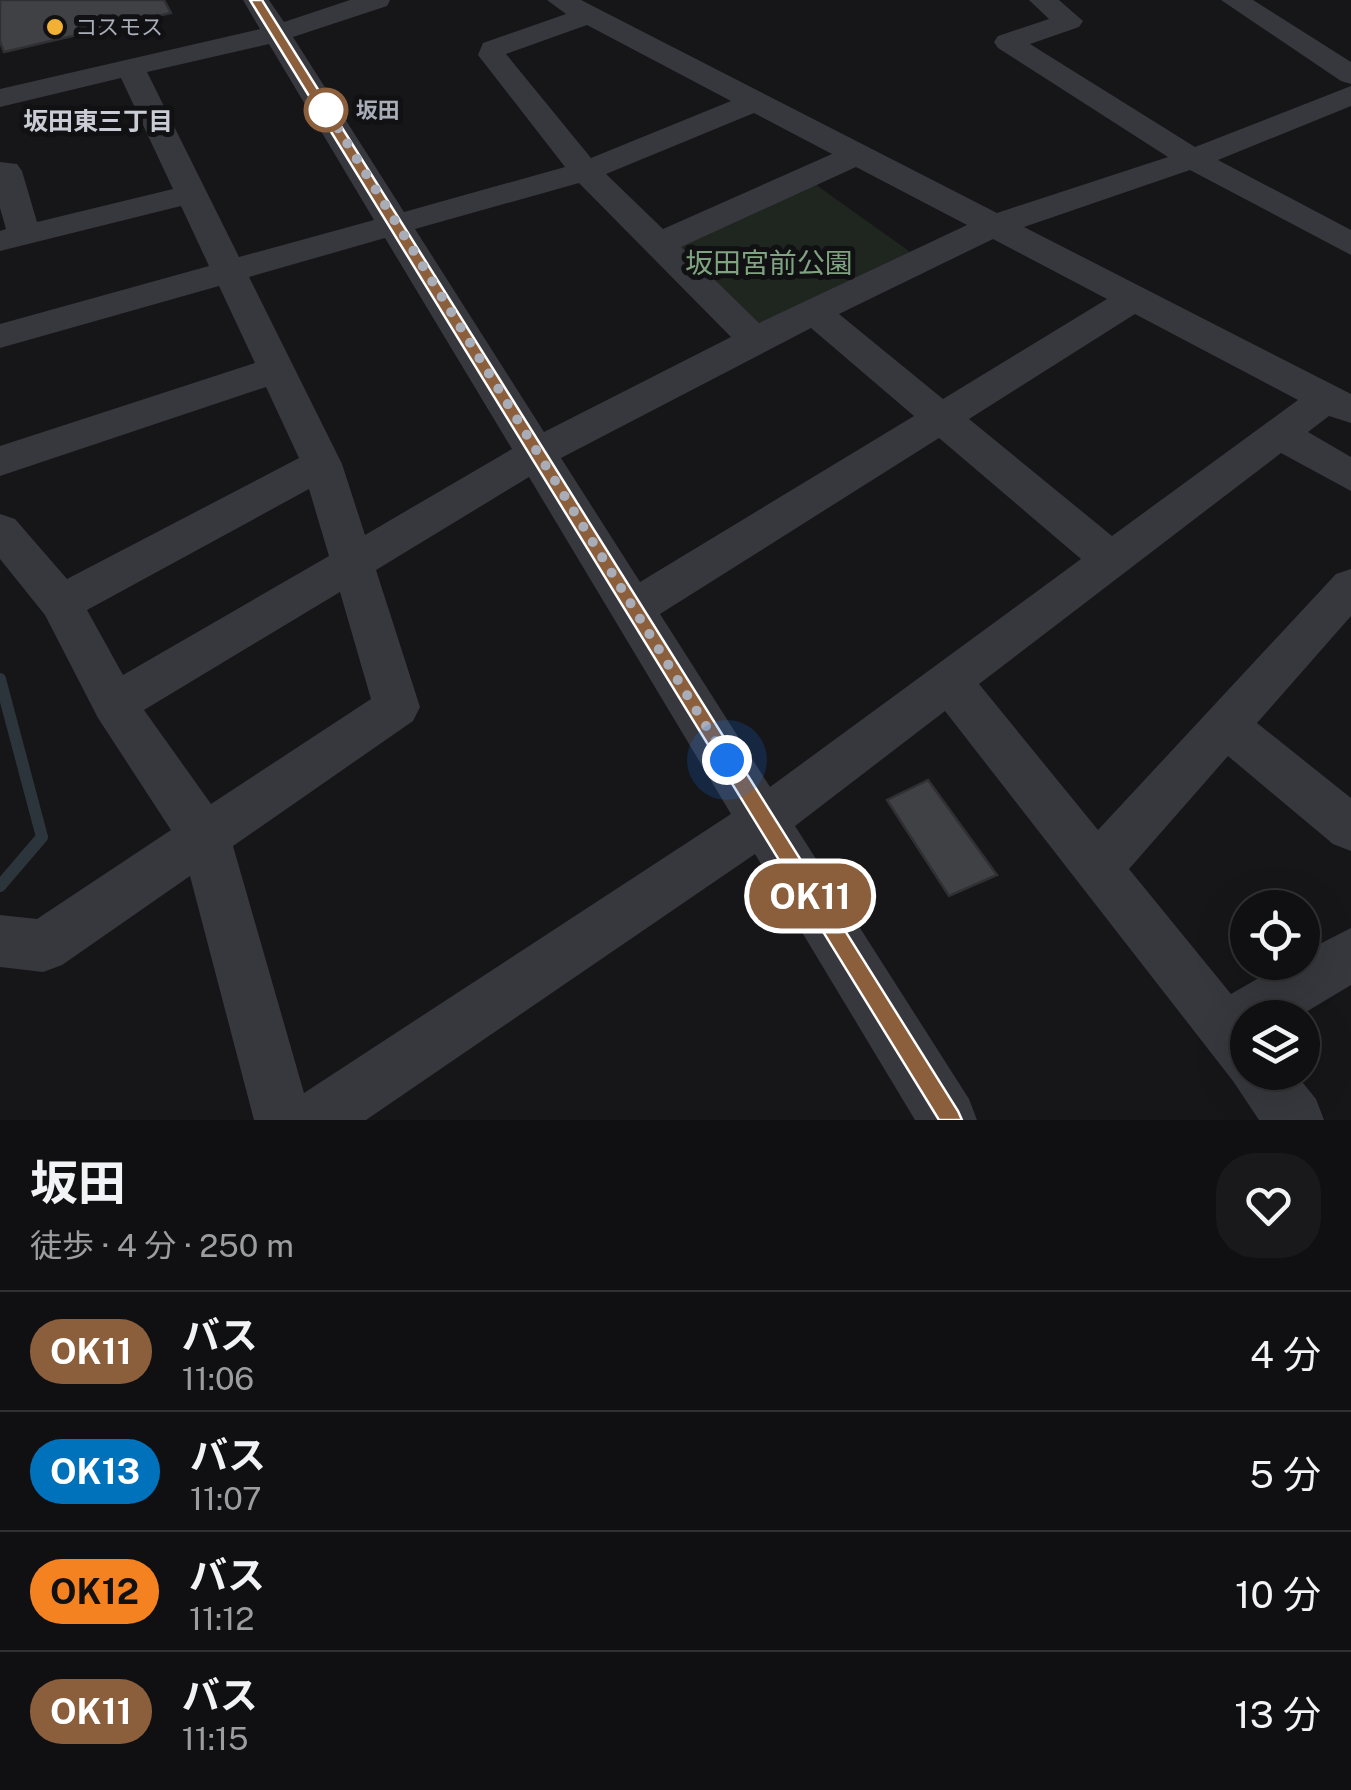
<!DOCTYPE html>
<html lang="ja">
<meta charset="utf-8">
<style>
body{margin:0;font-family:"Public Sans","Noto Sans JP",sans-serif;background:#19191b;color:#f1f3f6;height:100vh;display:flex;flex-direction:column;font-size:38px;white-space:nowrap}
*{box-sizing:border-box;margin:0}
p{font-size:32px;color:#9c9d9f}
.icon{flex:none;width:55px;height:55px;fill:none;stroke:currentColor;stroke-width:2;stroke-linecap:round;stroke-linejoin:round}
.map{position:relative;height:1120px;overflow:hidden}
.panel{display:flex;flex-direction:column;background:#101012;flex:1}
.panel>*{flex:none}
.badge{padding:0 20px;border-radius:32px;font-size:35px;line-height:65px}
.fabs{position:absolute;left:1230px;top:890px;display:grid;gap:20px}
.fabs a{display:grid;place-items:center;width:90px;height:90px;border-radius:50%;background:#101012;box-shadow:0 10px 40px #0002,0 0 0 2px #303032;font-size:50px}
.you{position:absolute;width:50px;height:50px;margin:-25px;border:8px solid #fff;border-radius:50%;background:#1a73e8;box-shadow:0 0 0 15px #1a73e833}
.map>.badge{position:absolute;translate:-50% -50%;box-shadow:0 0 0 5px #fff}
.round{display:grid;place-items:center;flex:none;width:105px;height:105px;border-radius:40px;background:#19191b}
.overview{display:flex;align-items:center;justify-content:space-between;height:170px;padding:0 30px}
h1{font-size:48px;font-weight:700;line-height:75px}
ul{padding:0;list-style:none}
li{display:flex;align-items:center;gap:30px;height:120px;padding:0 30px;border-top:2px solid #303032}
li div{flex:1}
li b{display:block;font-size:38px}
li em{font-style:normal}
li .badge{min-width:110px;font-weight:700;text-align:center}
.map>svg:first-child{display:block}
</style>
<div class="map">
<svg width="1351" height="1120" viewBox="0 0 1351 1120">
<rect width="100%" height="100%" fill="#161618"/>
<path fill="#1e261f" d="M805,177L920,259L755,340L659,244Z"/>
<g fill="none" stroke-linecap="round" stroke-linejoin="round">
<path stroke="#2c353c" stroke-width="12" d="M0,679L42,837L0,886"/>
</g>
<g fill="#404145" stroke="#303034" stroke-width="2.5">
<path d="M0,0H164L171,13L4,52L0,42Z"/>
<path d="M928,780L997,875L949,896L887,800Z"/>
</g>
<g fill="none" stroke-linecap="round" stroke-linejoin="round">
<g fill="#37383d" fill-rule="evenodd">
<path d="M243,0H269L284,22L350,0H390L387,6L293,37L404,212L565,167L478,55L483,43L566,14L547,0H581L997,213L1168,157L998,48L994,42L998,36L1049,19L1029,0H1059L1083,21L1079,27L1030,44L1195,147L1351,86V106L1218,160L1351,230V255L1190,170L1024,227L1351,394V423L1329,416L1308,432L1351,457V491L1281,453L979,684L1098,830L1336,574L1351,569V616L1257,723L1351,798V851L1333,844L1228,756L1129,869L1231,994L1286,962H1302V953L1351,928V985L1296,1018H1248V1072H1294L1316,1099L1324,1120H1259L1233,1081L945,711L795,826L969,1099L977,1120H915L755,854L366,1120H254L190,876L62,965L43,972L0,967V915L37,919L171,830L98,718L45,615L0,559V514L15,519L67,579L299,458L266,387L0,476V446L255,363L219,286L0,348V324L209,266L181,206L0,251V231L6,229L0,208V162L17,164L22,171L37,222L173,189L121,78L0,107V89L260,29ZM587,25L731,101L591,158L506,54ZM269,44L374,220L239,257L147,72ZM754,113L832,154L663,229L606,174ZM856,167L967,225L759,323L681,247ZM579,183L731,337L544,432L415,229ZM385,238L512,449L365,535L342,464L249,277ZM993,239L1107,299L943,399L839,314ZM1135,314L1298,400L1112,536L969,419ZM811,328L914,416L640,582L561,458ZM939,438L1081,559L770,787L660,614ZM529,477L731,814L304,1093L233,846L413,721L420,707L376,570ZM309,489L329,556L123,675L87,610ZM340,592L371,699L211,804L144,710Z"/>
<path d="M1221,0H1253L1351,62V84L1341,81Z"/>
</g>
</g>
<path fill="#8b5e3c" stroke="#fff" stroke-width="2.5" d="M250,0H262L958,1111L962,1120H939Z"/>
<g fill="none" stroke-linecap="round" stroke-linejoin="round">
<path stroke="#a8adb8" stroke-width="10" stroke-dasharray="0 18" d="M326,110L318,96L727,760"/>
</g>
<circle fill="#f2b134" stroke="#111113" stroke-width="4" cx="55" cy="27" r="10"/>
<circle fill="#fff" stroke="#8b5e3c" stroke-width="5" cx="326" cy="110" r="20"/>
<g text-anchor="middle" stroke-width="10" stroke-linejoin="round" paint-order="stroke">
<g font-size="22" fill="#a8adb8" stroke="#111113" text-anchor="start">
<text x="75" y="35">コスモス</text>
</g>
<g font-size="22" font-weight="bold" fill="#a8adb8" stroke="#111113" text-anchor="start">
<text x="356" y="118">坂田</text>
</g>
<g font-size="25" font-weight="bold" fill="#c9ccd4" stroke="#111113">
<text x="98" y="130">坂田東三丁目</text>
</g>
<g font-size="28" fill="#7fa381" stroke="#111113">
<text x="769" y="273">坂田宮前公園</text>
</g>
</g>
</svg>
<div class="fabs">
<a><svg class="icon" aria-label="locate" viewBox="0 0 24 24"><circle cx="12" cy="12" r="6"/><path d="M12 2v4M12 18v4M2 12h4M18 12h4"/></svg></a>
<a><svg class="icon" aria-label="layers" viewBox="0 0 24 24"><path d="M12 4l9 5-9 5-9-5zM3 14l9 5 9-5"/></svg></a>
</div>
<div class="you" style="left:727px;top:760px"></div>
<b class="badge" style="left:810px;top:896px;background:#8b5e3c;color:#fff">OK11</b>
</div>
<section class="panel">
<div class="overview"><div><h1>坂田</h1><p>徒歩 · 4 分 · 250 m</p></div><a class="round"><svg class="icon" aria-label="heart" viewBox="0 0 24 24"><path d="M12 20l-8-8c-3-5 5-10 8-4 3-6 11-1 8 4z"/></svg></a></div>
<ul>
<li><span class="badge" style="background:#8b5e3c;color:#fff">OK11</span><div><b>バス</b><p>11:06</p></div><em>4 分</em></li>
<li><span class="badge" style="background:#0072bc;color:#fff">OK13</span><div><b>バス</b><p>11:07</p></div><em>5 分</em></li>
<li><span class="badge" style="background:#f58220;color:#111">OK12</span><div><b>バス</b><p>11:12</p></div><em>10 分</em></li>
<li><span class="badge" style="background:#8b5e3c;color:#fff">OK11</span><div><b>バス</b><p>11:15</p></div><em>13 分</em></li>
</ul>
</section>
